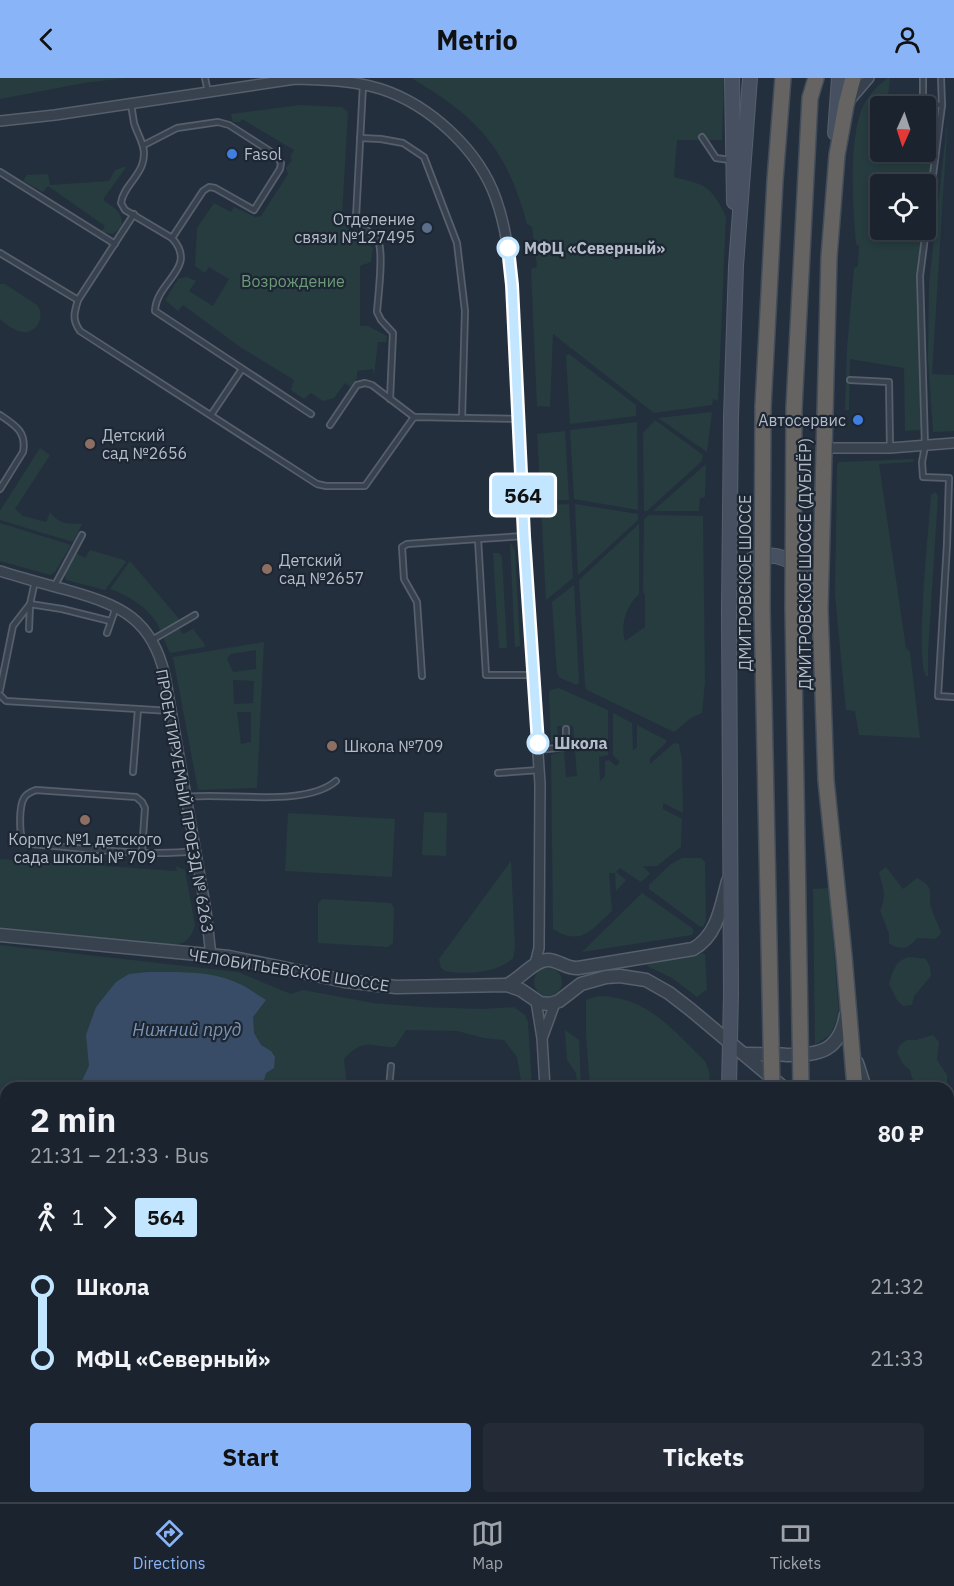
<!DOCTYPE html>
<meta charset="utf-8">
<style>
body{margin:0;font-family:"IBM Plex Sans",sans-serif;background:#242b36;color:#f1f3f6;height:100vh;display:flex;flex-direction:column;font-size:22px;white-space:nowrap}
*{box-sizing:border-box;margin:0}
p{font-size:20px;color:#a0a4aa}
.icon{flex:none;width:33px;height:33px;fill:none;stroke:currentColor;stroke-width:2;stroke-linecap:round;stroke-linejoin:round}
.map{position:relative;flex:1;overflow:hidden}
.panel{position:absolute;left:0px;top:1004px;width:954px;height:422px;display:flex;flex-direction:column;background:#1b232e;border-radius:18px 18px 0 0;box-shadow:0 3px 9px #0003,0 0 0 2px #39404a}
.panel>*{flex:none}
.badge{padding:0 12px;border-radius:4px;font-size:21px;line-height:39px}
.needle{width:39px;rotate:183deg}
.controls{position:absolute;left:870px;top:18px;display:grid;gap:12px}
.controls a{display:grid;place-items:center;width:66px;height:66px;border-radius:6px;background:#1b232e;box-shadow:0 3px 9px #0003,0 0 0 2px #39404a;font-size:30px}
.map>.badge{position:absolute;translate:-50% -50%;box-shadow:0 0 0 3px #fff}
.legs{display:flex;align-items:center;gap:9px;height:66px;padding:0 30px;font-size:20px}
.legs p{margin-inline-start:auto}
.summary{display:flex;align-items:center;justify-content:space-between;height:102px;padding:0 30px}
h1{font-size:33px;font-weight:700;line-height:45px}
.button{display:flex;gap:12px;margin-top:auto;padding:12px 30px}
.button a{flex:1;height:69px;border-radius:6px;background:#8ab4f8;color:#111;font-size:24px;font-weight:700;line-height:69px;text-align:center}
.button a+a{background:#242b36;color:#f1f3f6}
ul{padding:0 30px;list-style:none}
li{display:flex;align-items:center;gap:21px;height:72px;font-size:22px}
li i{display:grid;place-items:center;width:9px;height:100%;margin:0 8px;background:currentColor}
li i::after{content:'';width:15px;height:15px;margin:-8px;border:4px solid;border-radius:50%;background:#1b232e}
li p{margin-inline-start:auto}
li:first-child i{background:linear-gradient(#0000 50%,currentColor 0)}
li:last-child i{background:linear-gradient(currentColor 50%,#0000 0)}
header{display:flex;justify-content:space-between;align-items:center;height:78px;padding:0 30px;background:#8ab4f8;color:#111;font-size:27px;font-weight:700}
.tab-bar{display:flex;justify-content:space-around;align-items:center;height:84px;border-top:2px solid #39404a;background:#1b232e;font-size:16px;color:#a0a4aa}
.tab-bar a{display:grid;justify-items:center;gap:3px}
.tab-bar .on{color:#8ab4f8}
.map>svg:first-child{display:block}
</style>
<header><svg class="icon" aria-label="back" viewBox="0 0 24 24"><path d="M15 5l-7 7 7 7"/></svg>Metrio<svg class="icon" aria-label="person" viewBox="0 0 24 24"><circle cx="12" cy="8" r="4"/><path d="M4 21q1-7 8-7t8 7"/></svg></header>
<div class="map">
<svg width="954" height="1424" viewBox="0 0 954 1424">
<rect width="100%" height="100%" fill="#242f3e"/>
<g fill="#263c3f" fill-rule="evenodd">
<path d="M0,0H126L84,5L0,21Z"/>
<path d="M411,0H724L722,62H677L674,99C706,107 711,107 726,139L718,323L713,321L712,327L654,335L553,256L550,329L537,328L531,191L537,189L532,149L527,146C507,71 478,39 411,0Z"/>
<path d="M888,0H890L887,27L892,28H880V33L871,32L869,52L870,76L931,82L926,127V106H880V152H923L917,205L922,352L905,353L904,290L850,281L849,332H845L847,270L854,190L858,188L859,168L856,166C853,130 849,70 860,36C865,20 875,10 888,0Z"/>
<path d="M300,27L342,29L348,34L342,138L350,141V143L344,145L360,167L366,163L373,170L371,184L360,188V248H368L387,258L386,264H378L374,298L373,291L357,293V300L351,309L345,305L334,320L323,323L311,315L304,321L291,312L294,302L240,269L183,227L178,233L165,222L178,201L187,199L196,203L189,213L213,228L229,201L209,189L205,195L195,188L197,150L214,125L231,134L234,129L255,139L261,138L288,96L286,90L292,82L290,79L294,72L242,41L240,44H233L231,36Z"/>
<path d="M948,38L932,296L954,297V353L933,354L928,281L929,205Z"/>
<path d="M127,88L104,120V123C115,130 123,134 122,149L113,156L101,154L105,148L48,108L43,114L23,103L27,97L48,96L50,107L109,103L115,92Z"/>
<path d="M0,206H5L37,227C46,238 37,256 22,254C14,253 6,246 0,241Z"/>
<path d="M569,276L636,327V338L570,346L566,278Z"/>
<path d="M712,334L707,374L658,340Z"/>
<path d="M655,342L703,377L702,383L647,433H644L643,355Z"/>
<path d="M637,344L638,432L574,421L570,352Z"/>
<path d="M565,353L569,422L541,423L537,356Z"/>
<path d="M40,370L50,377L15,431L23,438L46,444L50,434C60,447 66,445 82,446L73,464L0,442V433Z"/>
<path d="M914,381L913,384L879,386L906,570L910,574L920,660L859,657L855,633L846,632L835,517L837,387L839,384Z"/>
<path d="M706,386L705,419L700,420L699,433H653Z"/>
<path d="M935,414L938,418L928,575V598H926C915,581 929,446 931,417Z"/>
<path d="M569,426L573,500L546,522L541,427Z"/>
<path d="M575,426L638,436V442L578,497Z"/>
<path d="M649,437L703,438L705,604L702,635L691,640L674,654L587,612L585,607L579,502L639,446V516C627,527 620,545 625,563L645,549V517L643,514L644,441Z"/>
<path d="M0,445L71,467L55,494L50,497L0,483Z"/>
<path d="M510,464L515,473L520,568L515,569Z"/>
<path d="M90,472L124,482L126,484L105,512L66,502C62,492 71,483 76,475L85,480Z"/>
<path d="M493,475H499L502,479L507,570H499Z"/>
<path d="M130,483L180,542L160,552C154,533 128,517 110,511Z"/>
<path d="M574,507L579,605L577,607L560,600L557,595L552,524Z"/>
<path d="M178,549L183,556L193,551L204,565L205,569L170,575L163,559Z"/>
<path d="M264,564L257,710L198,712L173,579ZM256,572V591L233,594L227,581L231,576ZM233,602L254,603L253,625L234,626ZM237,634H251V664L241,666Z"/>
<path d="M559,610L608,632V677L599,679L600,703L605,698V683L609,682L616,688L620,684L613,677V635L632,645L633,673L637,669V647L666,662V665L650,680V686L674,665L679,666L682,682L683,735L663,725V731L682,741L681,769L657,788H643L650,796L641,804L620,790L616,794L626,802L616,813L615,795H609L612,833C592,851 581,869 553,851L551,677L564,673L566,699L577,698L573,648H557L558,659L551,665L549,616L550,612Z"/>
<path d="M424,734L447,735L446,778L422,777Z"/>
<path d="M288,735L395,741L392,799L285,793Z"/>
<path d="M682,780H701L705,784L706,842L703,849L699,848L649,811V807L671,786Z"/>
<path d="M0,781L177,793L176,788L185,792L195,847C190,864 183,867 166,867L0,849Z"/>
<path d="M511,783L515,870L513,880C498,895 465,897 445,893L441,890L439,881Z"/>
<path d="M886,789L903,811L917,800C938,811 926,816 932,832C934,840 939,847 941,855L935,861L917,860C909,871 900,873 889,865V856L880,832C888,818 882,808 879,794Z"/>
<path d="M829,810L839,937L830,957L815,967L813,811Z"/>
<path d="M642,815L692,850L694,853L692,857L582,874Z"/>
<path d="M322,821L391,825L394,830L393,865L388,869L318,865V826Z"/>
<path d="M0,867L238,894L291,916L303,912L373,925L423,929L482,931L514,929L525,937L528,944L532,1009H522L517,979L504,962L484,960L457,953L406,952L395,969C369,969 364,959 344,981L347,1009L6,1010V1340L0,1338Z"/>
<path d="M699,875L705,876L707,911L697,919L672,900L649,889L645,884Z"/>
<path d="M909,879L926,881L930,889L931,898L914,918L912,927L903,928L897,922L889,906C893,893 895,883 909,879Z"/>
<circle cx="548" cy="904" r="14"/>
<path d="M598,918C649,919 671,951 705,983L709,993L710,1009H590L586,957V922Z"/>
<path d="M565,952L579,962L581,1009H577L576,995L567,982Z"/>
<path d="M933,957L939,964L937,982L947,997V1009H918L912,1000L910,992L903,986L897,974L900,967L907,962H916Z"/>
<path d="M609,1419H701V1424H608Z"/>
</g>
<path fill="#394c67" d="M148,894C178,894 214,892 242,907C250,911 258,917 266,922L253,939L254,955L261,967L271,973L275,979L274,990L266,995L262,1009H79L89,988L86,957L96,929L116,904L129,896Z"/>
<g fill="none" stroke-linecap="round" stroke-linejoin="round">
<defs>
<g id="service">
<path d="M205,0L208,14"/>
<path d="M923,0V25L942,27"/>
<path d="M941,0L942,27L920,198L925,368L922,384L923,399L949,400L947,466L938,618L954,619"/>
<path d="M363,7L356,139C361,152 372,153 378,163C384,174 378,219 377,234L381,242L393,255L390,321"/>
<path d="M131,26C132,32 133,39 134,45C139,61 148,70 142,87C137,101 123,110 121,125L125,132L172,160L203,113L209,109L215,110L254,132L280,91L281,85L276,77L229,47L218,44L177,50L144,67"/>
<path d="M702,59L716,80L730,82"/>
<path d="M360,60L381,61L403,65L424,79L457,165L465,233L462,340"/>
<path d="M0,94L115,166"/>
<path d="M134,136L78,222C74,235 72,242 80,253L317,406L326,408H365L414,339L520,341"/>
<path d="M172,160C199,190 156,203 155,233L311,336"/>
<path d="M0,175L78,222"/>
<path d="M850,302L889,304L890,370"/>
<path d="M0,337C15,347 27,354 23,374L0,411"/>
<path d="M211,337L242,291"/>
<path d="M330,347L357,307L365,305L372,307L414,339"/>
<path d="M524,458L478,461L486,597H534"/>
<path d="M54,509L82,457"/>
<path d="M29,551L30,526L35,503"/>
<path d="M107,555L116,529"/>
<path d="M152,562L195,537"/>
<path d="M422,598L417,524L404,501L402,469L407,466L478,461"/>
<path d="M0,612L13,548L30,526L62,531L110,543"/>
<path d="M0,617L6,623L171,633"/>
<path d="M538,672L566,669V651"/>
<path d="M133,694L138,631"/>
<path d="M498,695L539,692"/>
<path d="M187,719C228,714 304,730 336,703"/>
<path d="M142,774L145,730L142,724L136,719L36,712C31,714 27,715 24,720C19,728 19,755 23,763L30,766C85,770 142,779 196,773"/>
<path d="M389,1010L391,988"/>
<path d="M948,1107L954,1113"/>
<path d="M948,1168L954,1162"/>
<path d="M948,1198H954"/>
<path d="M59,1419V1424"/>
<path d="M199,1419L206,1421V1424"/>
<path d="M282,1424L284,1419"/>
<path d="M288,1424L290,1419"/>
</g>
<g id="minor">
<path d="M851,21L869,0"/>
<path d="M0,43L55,37L295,1C323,2 353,2 381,11C430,27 479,72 496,121C506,149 509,177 512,207L524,458L540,706L539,870L535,886"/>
<path d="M823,370H890L954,365"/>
<path d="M0,493C22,500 45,506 67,512C120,527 152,540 165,598L206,833L211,878"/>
<path d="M536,923L542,960L545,1010"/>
<path d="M543,958L555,925"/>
<path d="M547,1424L548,1419"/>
</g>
<g id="tertiary">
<path d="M0,857L229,879L345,903L396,909L507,907L521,912L540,925L550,926L559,923L581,906L606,899L620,898L646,902L669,915L691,932L784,1010"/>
<path d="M507,907C520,901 535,881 549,882C560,883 567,891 578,890L693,871C718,857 721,828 728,803"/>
<path d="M744,976C759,976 773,976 787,977C821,977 839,973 846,937"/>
<path d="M857,985L865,1010"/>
<path d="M948,1075H954"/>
</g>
<g id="secondary">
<path d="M732,0L734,124"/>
<path d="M835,55L839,0"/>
<path d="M733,505C744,471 783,469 805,496C812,504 815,516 818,526"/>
<path d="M729,1010L731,916L729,530L731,339L736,188L750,0"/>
<path d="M725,1424L726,1419"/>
</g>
<g id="trunk">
<path d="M853,0L846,27L837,77L829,179L820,531L826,702L844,878L855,1010"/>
<path d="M763,329L775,102L783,0"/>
<path d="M794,330L810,20L816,0"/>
<path d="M759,1424L760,1419"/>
<path d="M790,1424L791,1419"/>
<path d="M851,1424V1419"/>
</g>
</defs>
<use href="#service" stroke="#565f6c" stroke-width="8"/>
<use href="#minor" stroke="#565f6c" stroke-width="12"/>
<use href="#tertiary" stroke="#565f6c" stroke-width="15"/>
<use href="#secondary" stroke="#565f6c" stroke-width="16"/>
<use href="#trunk" stroke="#434c59" stroke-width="18"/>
<use href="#service" stroke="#38414e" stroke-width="4.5"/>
<use href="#minor" stroke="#38414e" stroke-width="9"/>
<use href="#tertiary" stroke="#38414e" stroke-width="12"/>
<use href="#secondary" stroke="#465061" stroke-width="14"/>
<use href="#trunk" stroke="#656462" stroke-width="15"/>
<defs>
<g id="trunk-bridge">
<path d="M763,329L762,530L772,1010"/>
<path d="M794,330L793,530L801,1010"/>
</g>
</defs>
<use href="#trunk-bridge" stroke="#434c59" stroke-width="18" stroke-linecap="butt"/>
<use href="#trunk-bridge" stroke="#656462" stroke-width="15"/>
</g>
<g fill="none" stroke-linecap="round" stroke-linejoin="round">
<defs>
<path id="line-1" d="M508,170L512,207L524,458L538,665"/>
</defs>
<use href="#line-1" stroke="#fff" stroke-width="14"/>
<use href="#line-1" stroke="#c2e6ff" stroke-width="9"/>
</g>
<g fill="#3f7fe0" stroke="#1d2633" stroke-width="2">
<circle cx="232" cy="76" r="6"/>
<circle cx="858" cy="342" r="6"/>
</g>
<circle fill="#5c6f8a" stroke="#1d2633" stroke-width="2" cx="427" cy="150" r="6"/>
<g fill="#fff" stroke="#c2e6ff" stroke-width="3">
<circle cx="508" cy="170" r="10"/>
<circle cx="538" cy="665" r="10"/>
</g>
<g fill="#8d6e63" stroke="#1d2633" stroke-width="2">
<circle cx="90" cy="366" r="6"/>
<circle cx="267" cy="491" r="6"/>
<circle cx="332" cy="668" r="6"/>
<circle cx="85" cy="742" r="6"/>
</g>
<g text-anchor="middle" stroke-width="4.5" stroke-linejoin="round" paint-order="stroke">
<g font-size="16" fill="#b4bcc9" stroke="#1d2633" text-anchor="start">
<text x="244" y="82">Fasol</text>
<text x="415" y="147" text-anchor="end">Отделение<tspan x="415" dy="18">связи №127495</tspan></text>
<text x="846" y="348" text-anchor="end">Автосервис</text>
<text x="102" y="363">Детский<tspan x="102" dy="18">сад №2656</tspan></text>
<text x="279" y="488">Детский<tspan x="279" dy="18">сад №2657</tspan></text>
<text x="344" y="674">Школа №709</text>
<text x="85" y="767" text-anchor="middle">Корпус №1 детского<tspan x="85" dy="18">сада школы № 709</tspan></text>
</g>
<g font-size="16" font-weight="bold" fill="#b4bcc9" stroke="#1d2633" text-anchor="start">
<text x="524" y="176">МФЦ «Северный»</text>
<text x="554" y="671">Школа</text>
</g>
<g font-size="16" fill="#6b9a76" stroke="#1d2633">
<text x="293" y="209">Возрождение</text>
</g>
<g font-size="16" fill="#b4bcc9" stroke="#1d2633">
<text transform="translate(805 486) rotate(-90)" y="6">ДМИТРОВСКОЕ ШОССЕ (ДУБЛЁР)</text>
<text transform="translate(745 505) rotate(-90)" y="6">ДМИТРОВСКОЕ ШОССЕ</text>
<text transform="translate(185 723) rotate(80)" y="6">ПРОЕКТИРУЕМЫЙ ПРОЕЗД № 6263</text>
<text transform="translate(289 892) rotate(9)" y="6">ЧЕЛОБИТЬЕВСКОЕ ШОССЕ</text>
</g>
<g font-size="18" font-style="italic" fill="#7c92b1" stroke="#1d2633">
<text x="187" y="958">Нижний пруд</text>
</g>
</g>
</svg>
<div class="controls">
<a><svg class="needle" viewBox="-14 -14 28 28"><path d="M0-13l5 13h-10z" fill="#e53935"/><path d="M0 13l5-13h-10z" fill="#a0a4aa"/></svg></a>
<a><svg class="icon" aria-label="locate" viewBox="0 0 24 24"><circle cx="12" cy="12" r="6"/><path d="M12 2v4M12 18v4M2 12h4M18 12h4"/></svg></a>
</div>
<b class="badge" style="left:523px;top:417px;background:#c2e6ff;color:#111">564</b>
<section class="panel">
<div class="summary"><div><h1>2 min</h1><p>21:31 – 21:33 · Bus</p></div><b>80 ₽</b></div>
<div class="legs"><svg class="icon" aria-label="walk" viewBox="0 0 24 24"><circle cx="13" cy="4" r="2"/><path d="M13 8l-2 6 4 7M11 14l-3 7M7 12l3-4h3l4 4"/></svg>1<svg class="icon" aria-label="forward" viewBox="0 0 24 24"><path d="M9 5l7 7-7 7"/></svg><b class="badge" style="background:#c2e6ff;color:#111">564</b></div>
<ul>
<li><i style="color:#c2e6ff"></i><b>Школа</b><p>21:32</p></li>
<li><i style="color:#c2e6ff"></i><b>МФЦ «Северный»</b><p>21:33</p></li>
</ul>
<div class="button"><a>Start</a><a>Tickets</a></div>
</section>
</div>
<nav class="tab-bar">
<a class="on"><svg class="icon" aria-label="directions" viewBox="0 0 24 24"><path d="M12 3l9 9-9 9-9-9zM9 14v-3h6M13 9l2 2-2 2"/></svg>Directions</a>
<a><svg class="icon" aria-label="map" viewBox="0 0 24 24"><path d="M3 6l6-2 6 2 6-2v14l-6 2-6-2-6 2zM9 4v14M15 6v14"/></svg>Map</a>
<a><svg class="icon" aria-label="tickets" viewBox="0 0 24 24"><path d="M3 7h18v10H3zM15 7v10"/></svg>Tickets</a>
</nav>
